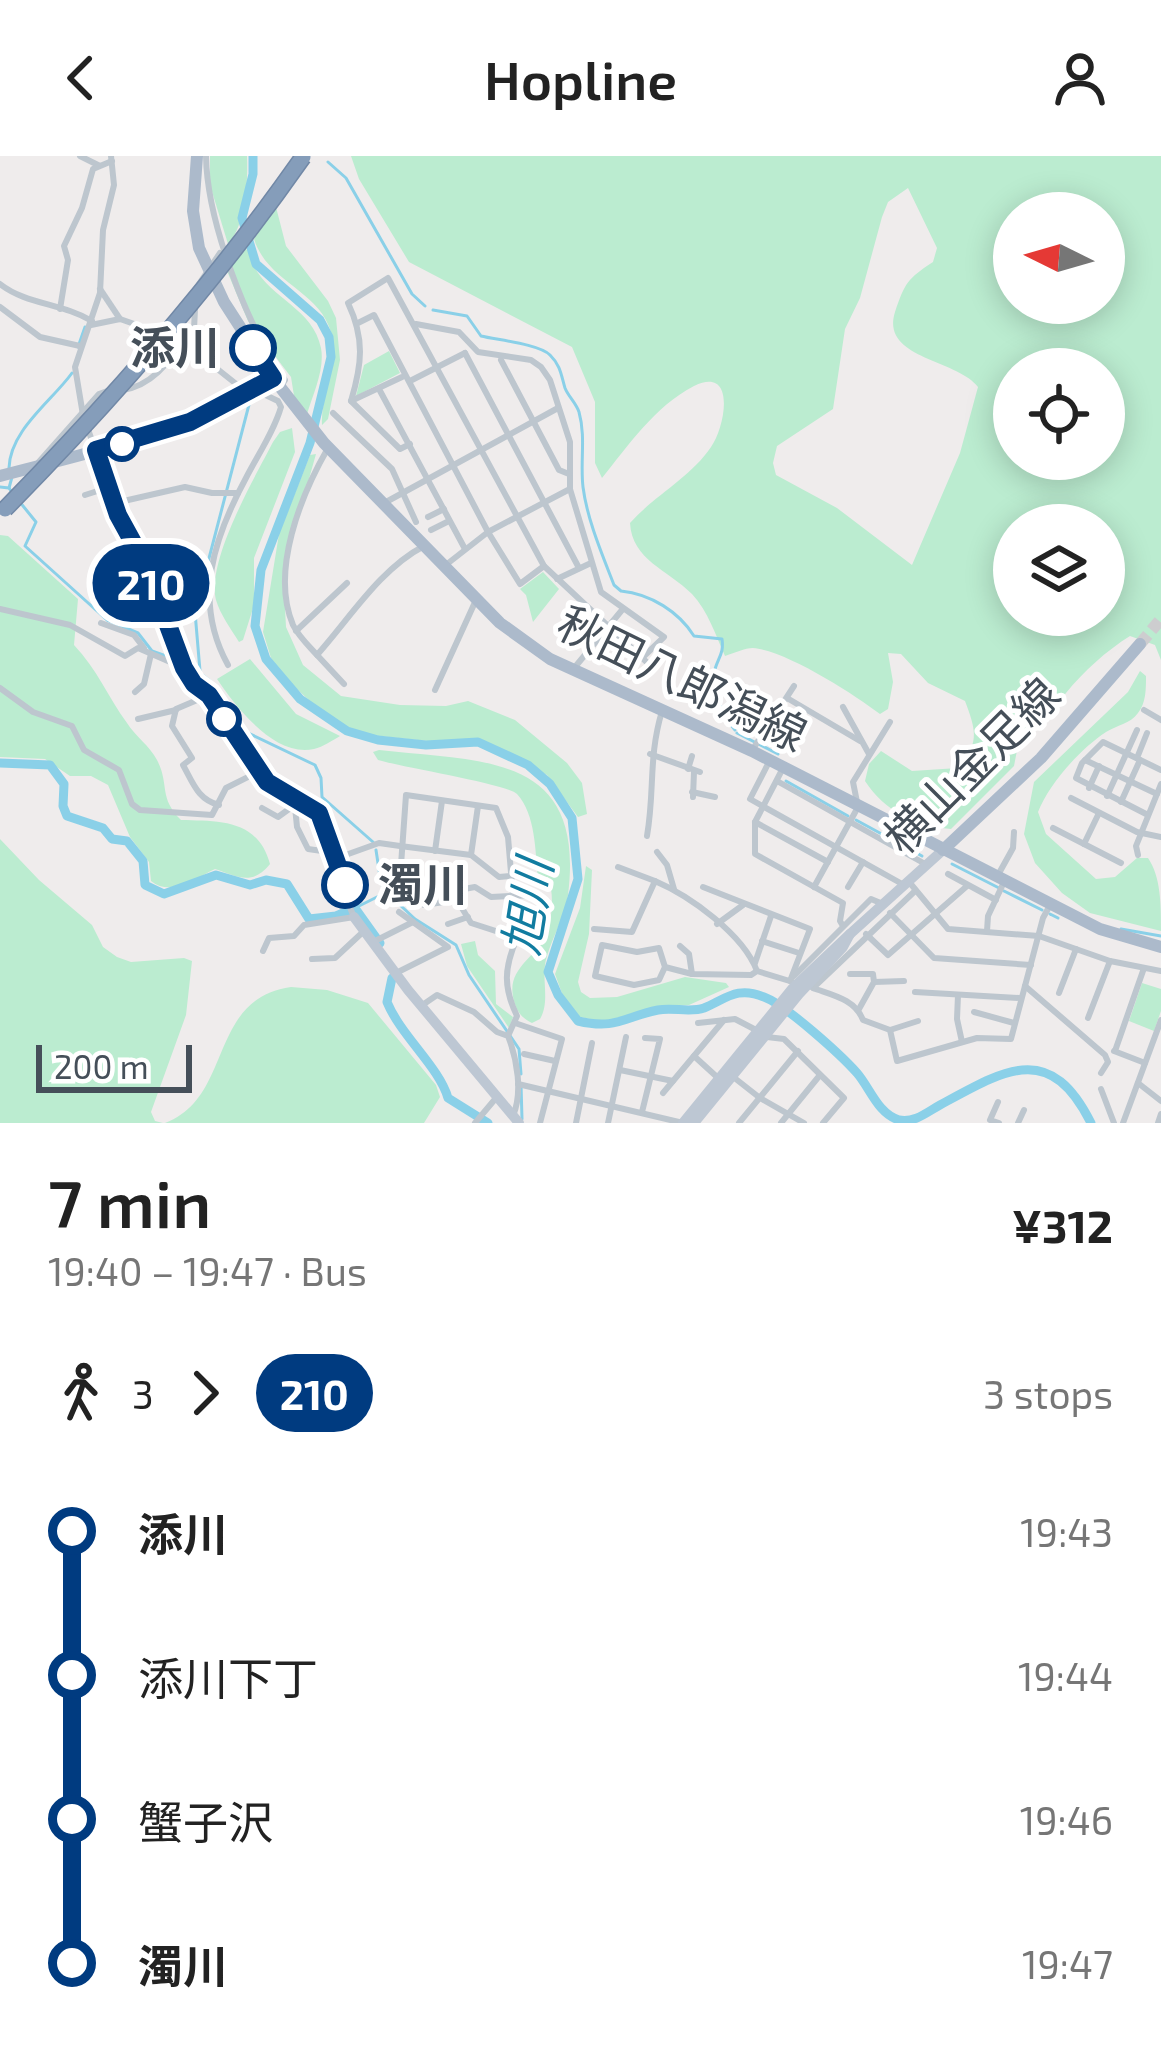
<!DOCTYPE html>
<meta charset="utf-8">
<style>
body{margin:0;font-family:"Exo 2","Noto Sans JP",sans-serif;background:#f6f6f6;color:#222;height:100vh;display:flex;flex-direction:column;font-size:45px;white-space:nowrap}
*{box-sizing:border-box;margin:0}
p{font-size:39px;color:#767676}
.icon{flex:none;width:66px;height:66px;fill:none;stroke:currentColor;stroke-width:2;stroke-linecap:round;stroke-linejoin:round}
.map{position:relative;height:967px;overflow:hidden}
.side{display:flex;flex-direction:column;background:#fff;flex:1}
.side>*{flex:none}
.badge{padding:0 24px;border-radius:39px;font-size:42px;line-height:78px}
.needle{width:78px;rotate:275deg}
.tools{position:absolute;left:993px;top:36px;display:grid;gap:24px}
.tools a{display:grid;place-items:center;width:132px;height:132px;border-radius:50%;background:#fff;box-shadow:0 6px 30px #0003;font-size:60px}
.scale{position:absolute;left:36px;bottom:30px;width:156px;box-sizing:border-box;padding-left:12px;border:6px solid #454f59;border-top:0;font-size:33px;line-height:42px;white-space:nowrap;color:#454f59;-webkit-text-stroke:9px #fff;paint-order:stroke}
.map>.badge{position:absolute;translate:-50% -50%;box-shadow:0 0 0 6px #fff}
.legs{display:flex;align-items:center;gap:18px;height:132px;padding:0 48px;font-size:39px}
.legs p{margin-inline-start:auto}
.summary{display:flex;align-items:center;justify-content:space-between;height:204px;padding:0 48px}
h1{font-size:66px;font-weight:600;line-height:90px}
ul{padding:0 48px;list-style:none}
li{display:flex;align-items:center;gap:42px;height:144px;font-size:45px}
li i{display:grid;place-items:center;width:18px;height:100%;margin:0 15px;background:currentColor}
li i::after{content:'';width:30px;height:30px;margin:-15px;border:9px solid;border-radius:50%;background:#fff}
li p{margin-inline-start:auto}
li:first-child i{background:linear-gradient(#0000 50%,currentColor 0)}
li:last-child i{background:linear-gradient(currentColor 50%,#0000 0)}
header{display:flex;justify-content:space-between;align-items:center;height:156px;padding:0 48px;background:#fff;font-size:54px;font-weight:600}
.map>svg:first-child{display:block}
</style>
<header><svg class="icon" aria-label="back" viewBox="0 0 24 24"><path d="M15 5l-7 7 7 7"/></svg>Hopline<svg class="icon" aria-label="person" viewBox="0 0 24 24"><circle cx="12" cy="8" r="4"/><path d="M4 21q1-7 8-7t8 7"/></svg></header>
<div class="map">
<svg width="1161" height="967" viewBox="0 0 1161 967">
<rect width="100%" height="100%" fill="#efecec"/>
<g fill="#bbecd0" fill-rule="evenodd">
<path d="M210,0H247C248,26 246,68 228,88L210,29Z"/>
<path d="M351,0H1161V504L1155,489L1130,480C1106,495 1084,515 1066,537C1050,556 1040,571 1019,584L1014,610L951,673C915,669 885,656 865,625L869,608L881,595L912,615L958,612C980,587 976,574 965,545L928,527L901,498L888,497L893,526L888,553L880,558C854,538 785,494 753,492C745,492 734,497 725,500C716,480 708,455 692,438C668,414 632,404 630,367C655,339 690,322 711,291C725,272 737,209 694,230C655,250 628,290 602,322L595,307V246L572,191L409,106L359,23ZM908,32L937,92L933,106C907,123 905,127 895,156C880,203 957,203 978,231L960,297L912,409L837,352L776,319L773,307L777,290L833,253L845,173L860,142L882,61L888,46ZM1014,57H1104V147H1014ZM1014,213H1104V303H1014ZM1014,369H1104V459H1014Z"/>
<path d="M276,51L286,90L328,145L336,162L340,204L328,263L322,269C320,240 340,208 331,176C319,134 268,127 254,83Z"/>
<path d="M244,93L248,94C258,141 312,147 321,192C325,213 313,238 307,258L295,246L291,221L248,165L227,115Z"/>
<path d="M389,195L400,217L356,240L364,209Z"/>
<path d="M292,272L295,296L254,402V449L243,484L239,486C231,473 220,458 216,444C206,405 255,321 273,286L280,276Z"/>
<path d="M316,298L283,415L286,471L303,509L341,540L400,549L446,550L468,545L515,564L567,607L582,627L587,658L578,661L547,619L498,591L481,585L437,586L360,578L326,560L285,522L271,502L263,476L279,378L310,299Z"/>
<path d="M0,379L8,380L78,443L74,489C97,513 108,541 127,567C135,580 150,590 157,604C170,629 158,641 181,664C219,665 258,663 270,708C252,730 239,721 215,713C194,723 171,741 151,725L149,706L130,681L108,629L91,620H70L45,603L0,601Z"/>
<path d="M543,416L559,433L533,466L526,439L520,433Z"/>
<path d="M250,503L296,558L340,580C333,584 323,591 314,593C275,602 236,551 217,523Z"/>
<path d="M1140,515L1146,520C1146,533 1146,547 1138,557C1130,568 1117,569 1106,576C1080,593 1049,628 1038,656L1046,678L1096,723L1115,721L1137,702H1148C1161,721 1161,749 1161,775L1090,757L1062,737L1035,707L1024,678L1034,626L1128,536Z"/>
<path d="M379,594C482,606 586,596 568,739C565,760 553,780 547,800C540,821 551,844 540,863L532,867C522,862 517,856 514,845C505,812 535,804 546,778C553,762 554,736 548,721H538C535,695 536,659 517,638C507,628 401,611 378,604L373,596Z"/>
<path d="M0,683L39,724L92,769L103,791L117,801L131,806L184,802L192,805L186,859L151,956L155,965L163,967H0Z"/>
<path d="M586,710L592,714L589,778L578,826L581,836L590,842L617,841L685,821L726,827L729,831L689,849L660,850L611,867L580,861L563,840L555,818L580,752Z"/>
<path d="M475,785L478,799L495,815L496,848L513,861L509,872L467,810L461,788Z"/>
<path d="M1142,827L1161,833V855L1154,875L1129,865Z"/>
<path d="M291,831L327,834L368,847L436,929L440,941L424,967H165C234,941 207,843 291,831Z"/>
</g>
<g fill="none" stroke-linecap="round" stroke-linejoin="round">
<g stroke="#8ad0e8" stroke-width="3">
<path d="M328,6L346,22L412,138L425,150"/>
<path d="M433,154L467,160L481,180C497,184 539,188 550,199C561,210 561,219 565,232C568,240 576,247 579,256C586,281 580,306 583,331C587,363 602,398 614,429L621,435C651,438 679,456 694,480L722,483C724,497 719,500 715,513C711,529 719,550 728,563"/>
<path d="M240,182L259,214L257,226"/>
<path d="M78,191L85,171"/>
<path d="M9,312C10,274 52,245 72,217"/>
<path d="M0,331L9,332L13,338"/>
<path d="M9,332L12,321"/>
<path d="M19,345L36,366L25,390L107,464L138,477L152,495L177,504"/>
<path d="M188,508L210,525L246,576L315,609L321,622L322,641L373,686"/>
<path d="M200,515L195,456L251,241"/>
<path d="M210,526L211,535L230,565"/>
<path d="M731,569L735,574"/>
<path d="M235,573L275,628"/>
<path d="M737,577L778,598"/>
<path d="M786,625L848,660"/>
<path d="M300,640L312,642L322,655"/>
<path d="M856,664L922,700"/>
<path d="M376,694L381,727L386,736L415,763L456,789L469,819L519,893L521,918"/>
<path d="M343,703L355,752L385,737"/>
<path d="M952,708L999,732"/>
<path d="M1004,735L1042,754"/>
<path d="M1050,758L1058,762"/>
<path d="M1121,773L1161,780"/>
<path d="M521,928L522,963"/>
</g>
<g stroke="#8ad0e8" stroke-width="9">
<path d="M253,0V18L242,62L256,108L320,164L329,181L331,201L310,287L261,414L255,470L266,503L300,543L347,575L378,584L426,589L478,586L528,609L550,628L572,662L578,723L548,816L558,839L578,865C616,874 624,861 658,854C673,851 690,857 704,852C727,842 738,830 764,841C786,849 841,899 857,917C870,932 878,958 899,964C915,967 927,956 940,949C1006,913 1050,885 1091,967"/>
<path d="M0,607L50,609L64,628L63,650L67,660L103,672L112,683L127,685L143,705L145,729L164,738L216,719L250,729L266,724L287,728L309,763L336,760L355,752L380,787"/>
<path d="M392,822L387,846C401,880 439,911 448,942L488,967"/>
</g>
<path stroke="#cdcdcf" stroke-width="12" stroke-dasharray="12 6" stroke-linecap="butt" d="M1140,488L1161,463"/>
<g stroke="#bdc6ce" stroke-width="6">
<path d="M80,0L98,9"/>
<path d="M111,0L114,29L103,74L100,137L75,211L83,259L118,359L145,411L184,512L194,528L209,539L267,626C281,640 304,640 316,653C343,682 338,729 354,761L304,769L294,780L269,782L263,795"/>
<path d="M206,0C207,66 247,170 285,224L282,229"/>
<path d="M0,128C27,149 62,147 92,165"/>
<path d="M100,133L120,163"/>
<path d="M195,134L220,97"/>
<path d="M0,151L40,181L80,190"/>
<path d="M60,153L68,104L64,90L82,52L93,13L112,5"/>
<path d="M358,167L374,159L488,376L520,428L544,410"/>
<path d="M416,168L459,176L478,196L531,204L541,211L550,224L570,286V333L601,436L664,481L642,502"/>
<path d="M91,169L120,163L163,178"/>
<path d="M181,184L245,235"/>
<path d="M184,186L194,173L195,153"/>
<path d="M465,197L579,412"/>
<path d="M501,204L559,314L569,318"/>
<path d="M410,225L465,197"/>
<path d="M379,233L465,393"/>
<path d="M123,234C149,230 171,208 180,183"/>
<path d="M351,245L402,221"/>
<path d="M333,257L392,313L416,366"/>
<path d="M410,288L400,293L351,245C362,208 365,183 348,147L388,122L544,410L654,513"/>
<path d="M37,308L99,238L110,234"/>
<path d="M85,339L110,331"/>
<path d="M386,346L558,252"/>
<path d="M115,347L185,331L212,337H238"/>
<path d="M428,361L444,353"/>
<path d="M431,374L449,365"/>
<path d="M447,408L488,376L568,334"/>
<path d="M557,423L591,407"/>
<path d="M0,453L70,469L125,500L138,492L184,512"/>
<path d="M101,467L134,479L144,492"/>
<path d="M296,475L347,427"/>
<path d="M317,499C309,490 299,481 293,469C270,415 301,339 328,292"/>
<path d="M228,509C192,444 214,381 247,320C259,297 274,275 281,251L278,245L255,234"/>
<path d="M575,511L622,454"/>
<path d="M344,528L317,499C350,462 380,413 424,390"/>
<path d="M0,532L33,556L72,570L84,594L119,614L132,648L140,654L212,659L226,632L260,615"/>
<path d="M435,534L476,444"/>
<path d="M135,536L144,528L151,498"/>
<path d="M209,539L176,553L172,570L192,602L183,609C193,627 198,644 219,649"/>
<path d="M787,542L860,585"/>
<path d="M843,551L869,598"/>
<path d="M1144,554L1161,564"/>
<path d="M138,563L176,554"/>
<path d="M770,567L786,578"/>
<path d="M753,593L794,530"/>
<path d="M650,598L700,616"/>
<path d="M1137,602L1147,577"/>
<path d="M1085,604L1157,638"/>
<path d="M769,606L750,643L904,729"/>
<path d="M783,612L755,666V698L843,747L840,765L843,770"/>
<path d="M688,613L692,600"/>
<path d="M777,625L927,709"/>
<path d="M1089,632L1099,610"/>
<path d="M692,636L715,641"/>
<path d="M1107,640L1137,574"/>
<path d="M693,641L694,616"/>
<path d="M1071,642L1137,676L1161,681"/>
<path d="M1121,646L1140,604"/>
<path d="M295,651L297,671L308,693L322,695L333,689"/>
<path d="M262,652L278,661L296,648"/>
<path d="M1148,659L1076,622L1082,607L1103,586L1161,614"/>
<path d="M755,666L828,706"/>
<path d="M1053,672L1121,707"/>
<path d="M647,680C655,634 648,602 662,555"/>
<path d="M1084,688L1098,659"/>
<path d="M435,695L442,645"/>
<path d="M657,696L667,709L674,733"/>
<path d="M471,699L478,650"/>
<path d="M1138,699L1136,690L1161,628"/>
<path d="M340,701L379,687L400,690L471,699L499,721L511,720"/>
<path d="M618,711L655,725"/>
<path d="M948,718L996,744"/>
<path d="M440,719L464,733L475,731L491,741L533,739"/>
<path d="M998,719L1013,692L1014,676"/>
<path d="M910,727L948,773L1039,780L1110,805L1161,815"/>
<path d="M703,731L810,773L790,825"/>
<path d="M814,731L858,651L853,626L890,566"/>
<path d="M848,731L863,706"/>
<path d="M890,757L934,802L1031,809"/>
<path d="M448,768L468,761"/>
<path d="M717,768L743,749"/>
<path d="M594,773L632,776L655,725C690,740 743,778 757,815"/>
<path d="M987,775L988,760L1004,726"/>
<path d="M866,778L888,799L967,730"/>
<path d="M762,785L799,797"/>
<path d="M373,786L413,766"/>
<path d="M680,790L689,798L692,818"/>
<path d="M312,803L335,802L364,775"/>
<path d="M755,807L771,760"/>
<path d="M665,811L659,824L634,829L595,820L602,789L637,796L659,792L665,811L692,818L751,819L757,815L793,826"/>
<path d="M396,817L448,791L399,756"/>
<path d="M850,818H873L874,826L859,853"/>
<path d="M794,820L871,743L883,748"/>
<path d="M874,826L904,825"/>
<path d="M1025,830L1105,899L1108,906L1101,917"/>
<path d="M813,832C832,839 855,843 863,864L890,874L897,905L977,882L1011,883L1043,762L1049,751"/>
<path d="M813,832L915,735"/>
<path d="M915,836L1019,842"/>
<path d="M1059,837L1076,793"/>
<path d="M958,839L957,863L962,886"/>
<path d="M421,850L437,839L474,856L497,876L508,880C517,903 523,936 513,960"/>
<path d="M974,856L1014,867"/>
<path d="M1088,862L1110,805"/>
<path d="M515,867L562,883L540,967"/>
<path d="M698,867L735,863L756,874"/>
<path d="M890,874L918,865"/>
<path d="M508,880L517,860C503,831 504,812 517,782L471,767L457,744L424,749L401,709L406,639L496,652L508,681L513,740"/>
<path d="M767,881L784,883L844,942L823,967"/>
<path d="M1114,895L1145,907"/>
<path d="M1115,895L1144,812"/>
<path d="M524,898L555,905"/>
<path d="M694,900L717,921"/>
<path d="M620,914L673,925"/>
<path d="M732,920L760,942L804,967"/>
<path d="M1138,927L1161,945"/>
<path d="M518,928L683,967"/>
<path d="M1101,933L1114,967"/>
<path d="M663,937L724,864"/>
<path d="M998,946L990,964L999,967"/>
<path d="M642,956L660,883L645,882"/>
<path d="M475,967L496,942"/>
<path d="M576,967L592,887"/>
<path d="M608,967L626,881"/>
<path d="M739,967L798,895"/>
<path d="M781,967L820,919"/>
<path d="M1018,967L1024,954"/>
<path d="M1123,967L1161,864"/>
<path d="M1158,967L1161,958"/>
</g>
<g stroke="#bdc7d3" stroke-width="10">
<path d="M354,761L408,834L519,967"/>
<path d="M850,778L943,694"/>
<path d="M683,967L792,833L850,778L843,791L799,838L694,967"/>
</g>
<g stroke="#acbacb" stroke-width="12">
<path d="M197,0L193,55L199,92L224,146L273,222L324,287L500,467L550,503L752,595L1100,773L1161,791"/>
<path d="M0,320C95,295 190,276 273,222"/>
<path d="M943,694L1041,602L1140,488"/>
</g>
<defs>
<path id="highway-bridge" d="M5,353C114,242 214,128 303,1"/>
</defs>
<use href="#highway-bridge" stroke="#7188a6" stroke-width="18" stroke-linecap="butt"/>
<use href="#highway-bridge" stroke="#859dba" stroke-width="15"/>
</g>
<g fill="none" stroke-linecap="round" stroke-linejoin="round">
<defs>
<path id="line-1" d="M253,192L273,222L190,266L96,294L118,359L146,410L184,512L194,528L209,539L267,626L319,657L345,729"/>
</defs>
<use href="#line-1" stroke="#fff" stroke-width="27"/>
<use href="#line-1" stroke="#003b80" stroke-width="18"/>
</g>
<g fill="#fff" stroke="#003b80" stroke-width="6">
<circle cx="253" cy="192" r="21"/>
<circle cx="122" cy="288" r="15"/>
<circle cx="224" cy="563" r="15"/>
<circle cx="345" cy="729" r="21"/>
</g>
<g text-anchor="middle" stroke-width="10" stroke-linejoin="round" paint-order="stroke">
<g font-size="45" font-weight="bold" fill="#454f59" stroke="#fff" text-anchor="end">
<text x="220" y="208">添川</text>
<text x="378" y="745" text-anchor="start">濁川</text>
</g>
<g font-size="45" fill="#454f59" stroke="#fff">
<text transform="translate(682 523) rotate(26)" y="16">秋田八郎潟線</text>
<text transform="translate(972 610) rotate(-45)" y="16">横山金足線</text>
</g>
<g font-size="48" font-style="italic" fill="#117ca0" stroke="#fff">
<text transform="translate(528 751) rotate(-81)" y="17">旭川</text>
</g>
</g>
</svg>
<div class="tools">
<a><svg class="needle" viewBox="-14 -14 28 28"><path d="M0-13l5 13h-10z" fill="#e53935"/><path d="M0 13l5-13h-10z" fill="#767676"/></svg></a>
<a><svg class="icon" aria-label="locate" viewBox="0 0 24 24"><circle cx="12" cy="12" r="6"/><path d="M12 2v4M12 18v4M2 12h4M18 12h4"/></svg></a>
<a><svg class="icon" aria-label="layers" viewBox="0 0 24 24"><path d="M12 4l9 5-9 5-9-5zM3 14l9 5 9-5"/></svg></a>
</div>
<div class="scale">200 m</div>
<b class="badge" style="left:151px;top:427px;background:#003b80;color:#fff">210</b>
</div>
<section class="side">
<div class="summary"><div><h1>7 min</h1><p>19:40 – 19:47 · Bus</p></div><b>¥312</b></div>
<div class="legs"><svg class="icon" aria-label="walk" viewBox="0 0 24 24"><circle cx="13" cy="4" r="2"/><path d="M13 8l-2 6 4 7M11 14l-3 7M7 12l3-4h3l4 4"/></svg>3<svg class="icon" aria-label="forward" viewBox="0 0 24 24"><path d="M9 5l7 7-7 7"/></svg><b class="badge" style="background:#003b80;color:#fff">210</b><p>3 stops</p></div>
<ul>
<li><i style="color:#003b80"></i><b>添川</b><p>19:43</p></li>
<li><i style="color:#003b80"></i><span>添川下丁</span><p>19:44</p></li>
<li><i style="color:#003b80"></i><span>蟹子沢</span><p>19:46</p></li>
<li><i style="color:#003b80"></i><b>濁川</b><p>19:47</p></li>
</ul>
</section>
